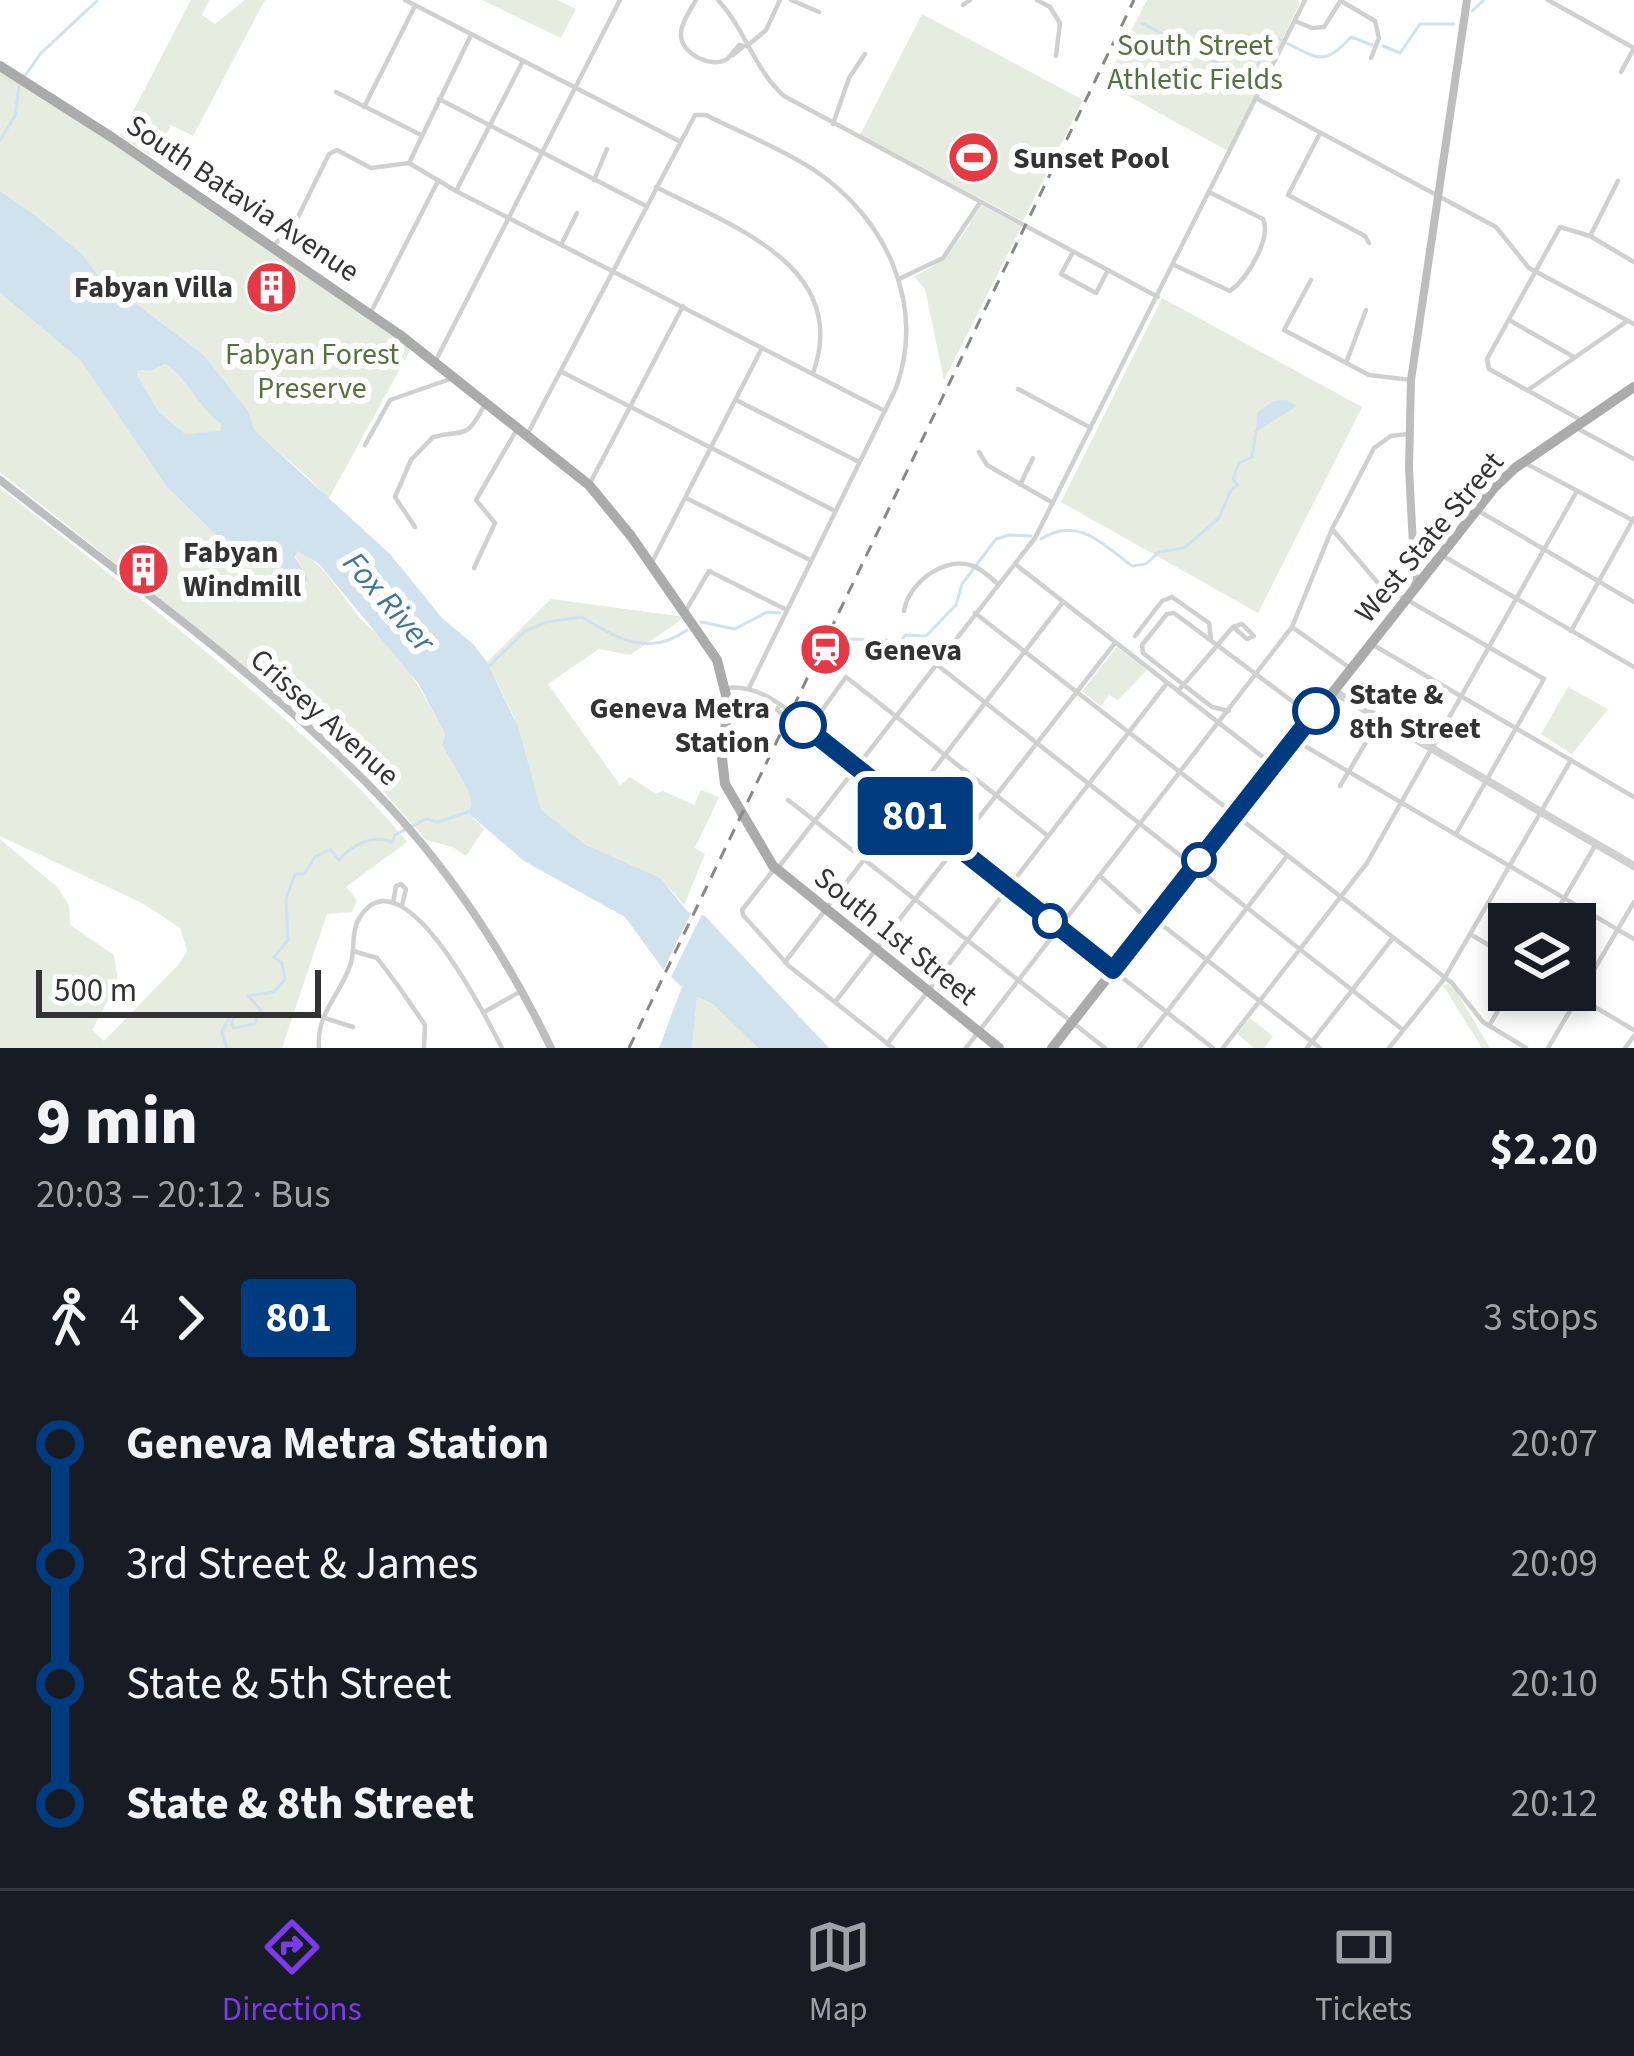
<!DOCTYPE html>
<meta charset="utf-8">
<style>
body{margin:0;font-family:"Source Sans 3",sans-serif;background:#20242c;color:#f1f3f6;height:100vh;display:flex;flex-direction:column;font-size:45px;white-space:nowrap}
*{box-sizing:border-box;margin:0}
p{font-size:39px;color:#9ea1a6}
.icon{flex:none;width:66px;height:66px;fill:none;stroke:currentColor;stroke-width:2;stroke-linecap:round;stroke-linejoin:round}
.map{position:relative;height:1048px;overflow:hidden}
.details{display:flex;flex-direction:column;background:#171b24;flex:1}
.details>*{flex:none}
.badge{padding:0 24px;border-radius:9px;font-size:42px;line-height:78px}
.controls{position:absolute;left:1488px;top:903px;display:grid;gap:24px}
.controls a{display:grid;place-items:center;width:108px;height:108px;border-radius:0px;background:#171b24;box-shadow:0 6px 18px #0003;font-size:60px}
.scale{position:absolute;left:36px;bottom:30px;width:285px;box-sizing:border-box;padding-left:12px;border:6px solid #333;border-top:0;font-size:33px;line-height:42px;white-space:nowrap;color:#333;-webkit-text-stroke:9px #fff;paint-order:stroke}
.map>.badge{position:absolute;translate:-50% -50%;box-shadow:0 0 0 6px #fff}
.legs{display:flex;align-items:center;gap:18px;height:132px;padding:0 36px;font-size:39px}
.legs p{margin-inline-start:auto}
.head{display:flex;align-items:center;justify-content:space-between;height:204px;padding:0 36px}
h1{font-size:66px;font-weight:800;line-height:90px}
ul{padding:0 36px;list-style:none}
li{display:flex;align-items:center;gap:42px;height:120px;font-size:45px}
li i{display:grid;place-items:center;width:18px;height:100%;margin:0 15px;background:currentColor}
li i::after{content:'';width:30px;height:30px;margin:-15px;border:9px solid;border-radius:50%;background:#171b24}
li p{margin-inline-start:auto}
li:first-child i{background:linear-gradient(#0000 50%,currentColor 0)}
li:last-child i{background:linear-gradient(currentColor 50%,#0000 0)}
.menu{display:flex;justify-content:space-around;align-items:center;height:168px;border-top:3px solid #363941;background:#171b24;font-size:33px;color:#9ea1a6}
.menu a{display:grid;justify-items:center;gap:6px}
.menu .selected{color:#7c3aed}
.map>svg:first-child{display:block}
</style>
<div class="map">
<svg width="1634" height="1048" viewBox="0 0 1634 1048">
<rect width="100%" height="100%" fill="#fff"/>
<g fill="#e6ecdf">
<path d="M191,0H209L202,15L215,24L245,0H265L193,136L171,125L154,158L120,136Z"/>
<path d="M482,0H557L576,9L561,38Z"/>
<path d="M1147,0H1297L1300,3L1228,151L1105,83Z"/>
<path d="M922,14L1083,100L1023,221L860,135Z"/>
<path d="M0,71L83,120L412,347L328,500L309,478L254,431L248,411L204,355L98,275L83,255L35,215L0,191Z"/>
<path d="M981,205L1022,226L944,380L925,289L914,276C949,262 962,236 981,205Z"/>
<path d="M0,293L81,361L166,486L215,534L278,565L303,584L309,580L295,556L297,550C327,566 340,594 361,619C370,629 381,635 389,645C412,672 428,702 445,734L442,745L469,792L471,808L467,812L484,829L466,856L453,847L426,840L372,778L243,665L0,472Z"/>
<path d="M1162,298L1362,407L1258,613L1061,502Z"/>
<path d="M165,364C188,378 198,408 221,424V432L185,434L158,411L137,374L138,370L151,371Z"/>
<path d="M0,488C87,556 174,623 257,695C310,741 363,787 407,842L346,887L357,900L352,912L327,914L282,1048H0V839L57,887L69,905L70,925L114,955L118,982L92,1030L104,1041L179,964L187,951L180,928L142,903L0,836Z"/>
<path d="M551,599L685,617L630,655L599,649L548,684L620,785L630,777L656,794L663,791L694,805L701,790L719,797L695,848L705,854L684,905L669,888L586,845L540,810L514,717L487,662Z"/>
<path d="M1117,647L1147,670L1118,700L1109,695L1101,706L1082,691Z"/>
<path d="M1568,687L1608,709L1572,754L1541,734Z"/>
<path d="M1448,984L1456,991L1490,1048H1482L1443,985Z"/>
<path d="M697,997L713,1004L758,1048H692Z"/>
<path d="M1250,1018L1273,1036L1264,1048H1254L1237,1034Z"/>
</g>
<g fill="#cfe2ee" fill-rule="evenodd">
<path d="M0,191L35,215L83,255L98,275L204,355L248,411L254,430L390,554L442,618L474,645L487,662L518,727L541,810L586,845L660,878L688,912L705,916L829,1048H758L713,1004L697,997L692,1048H659L682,987L663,969L625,917L524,861L467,812L471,807L469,792L442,745L445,734L418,683L318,563L297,551L295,557L309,580L303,584L278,565L215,534L166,486L81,361L0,293ZM165,364C188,378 198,408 221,424V431L185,434L158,411L137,374L138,370L151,371Z"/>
<path d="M1286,400L1297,406L1256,432L1257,413L1273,401Z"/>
</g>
<path fill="#fff" d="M694,907L704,910L669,981L661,975Z"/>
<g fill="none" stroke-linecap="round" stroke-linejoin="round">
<g stroke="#cfe2ee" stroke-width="3">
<path d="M1472,11L1484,0"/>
<path d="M1142,23L1245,78L1253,74L1272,36L1281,40"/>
<path d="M1287,43C1319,60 1325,65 1351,37L1372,45"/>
<path d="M1383,46L1400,53L1420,24H1454"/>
<path d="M24,77L41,53L97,1"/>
<path d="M0,140L15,116L19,85"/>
<path d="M1041,539C1078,515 1103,545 1132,566L1146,564L1159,552L1184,548L1219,518L1231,490L1238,485L1233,479L1239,463L1252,457L1256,432"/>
<path d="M701,622L735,629L767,612L780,613"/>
<path d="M846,639L886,640L897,647L905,635L926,636L956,605L962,584L996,539L1009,535L1031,536"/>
<path d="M488,667L525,631L547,622L582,617C616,638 649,658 687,630"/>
<path d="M227,1048L222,1032L230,1015L234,1016L231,1024L234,1028L254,1024L261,1010L248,996L274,992L285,979L282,963L274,957L288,940L286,899L295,874H304L315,857L330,849L339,860C352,845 372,834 392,842L395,835L426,819L438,822L468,812"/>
</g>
<g stroke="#d0d0d0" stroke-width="4.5">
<path d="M405,0L679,141"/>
<path d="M696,0C690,11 680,24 681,36C682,54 712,69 727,59C729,58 737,47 739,45L744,46L733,55"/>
<path d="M718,0C746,30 753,68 784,96L1158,297"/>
<path d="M791,0L819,12"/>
<path d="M1037,0L1050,7"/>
<path d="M1548,0L1634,48"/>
<path d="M1341,1L1375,21L1379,38L1371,58"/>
<path d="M963,5L970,0"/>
<path d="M1050,7L1060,23L1056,56"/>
<path d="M1295,21L1312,28L1324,27L1341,0"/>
<path d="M747,46L766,30L780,0"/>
<path d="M1621,72L1633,50"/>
<path d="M336,92L421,135"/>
<path d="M1256,98L1496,227L1529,268L1634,324"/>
<path d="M439,99L646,206"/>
<path d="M364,107L415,6"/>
<path d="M833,124L849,78L865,54"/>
<path d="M1319,135L1288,195L1365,236L1369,243"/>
<path d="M409,163L456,191L885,411"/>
<path d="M409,163L471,35"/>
<path d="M594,180L607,149"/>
<path d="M656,187C729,225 852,266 813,373"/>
<path d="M456,191L522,63"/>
<path d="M1590,236L1618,181"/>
<path d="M562,243L577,213"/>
<path d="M271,247L292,229L329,154L337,150L371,168L409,163"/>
<path d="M1073,252L1061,274L1096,293L1108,270"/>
<path d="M1174,265L1230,291C1247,279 1272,238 1263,219L1209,192"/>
<path d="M899,279L943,258L979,204"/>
<path d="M1311,280L1284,330L1369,375L1411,380"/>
<path d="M370,314L438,181"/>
<path d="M1509,320L1574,357"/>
<path d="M435,362L620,0"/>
<path d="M1346,363L1366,310"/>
<path d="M562,372L835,511"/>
<path d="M1018,389L1091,428"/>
<path d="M1528,390L1626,322"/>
<path d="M736,400L859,462"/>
<path d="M1579,419L1489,369L1487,359L1560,227L1590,236L1634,262"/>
<path d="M1575,427L1634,459"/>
<path d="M528,433L695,115H706C741,133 781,148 814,170C886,218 926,304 896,388L749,688"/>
<path d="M365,445L390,400L453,378"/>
<path d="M979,452L987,465L1053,503"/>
<path d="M1523,462L1634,521"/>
<path d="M589,485L683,306"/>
<path d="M1020,485L1033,458"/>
<path d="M686,498L810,560"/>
<path d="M1477,510L1634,602"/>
<path d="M415,527L395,497L411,460L433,437C466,429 465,441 484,406"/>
<path d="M1332,529L1378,583L1544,679L1456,834"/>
<path d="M1445,557L1634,667"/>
<path d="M651,564L762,348"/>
<path d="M1015,564L1273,765"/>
<path d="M474,568L495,523L476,500L516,431"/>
<path d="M904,611C908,584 944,555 973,566C982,569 991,578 998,584"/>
<path d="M685,612L709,571L785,609"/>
<path d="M975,613L1452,983L1483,1022L1526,1048"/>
<path d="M1292,627L1350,668"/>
<path d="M1571,631L1634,518"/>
<path d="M1135,636L1162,601L1172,597L1209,623L1211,639"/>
<path d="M1375,646L1634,797"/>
<path d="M936,664L1403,1030"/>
<path d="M726,688C756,684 789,706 805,729"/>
<path d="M1178,691L1233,627L1247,639L1254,636L1242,624L1233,627"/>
<path d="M778,708L777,710L1213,1048"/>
<path d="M1229,711L1212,707L1143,653L1142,645L1167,614L1174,613L1312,716"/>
<path d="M807,731L846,677L1048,836"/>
<path d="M1298,742L1634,939"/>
<path d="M1340,786L1380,719"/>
<path d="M788,800L1105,1048"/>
<path d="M775,868L742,910L743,915L789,966L893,1048"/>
<path d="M778,868L1035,538L1305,0"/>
<path d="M1101,877L1151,922L1166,928L1320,1048"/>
<path d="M393,903L396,886L401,884L406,889L402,905"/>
<path d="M1549,924L1595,846"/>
<path d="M1470,934L1509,957"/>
<path d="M353,951L377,958L399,987L425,1025L424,1048"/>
<path d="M785,962L1063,602"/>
<path d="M1566,990L1634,1030"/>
<path d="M835,1002L1115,643"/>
<path d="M486,1011L523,990"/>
<path d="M322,1017L353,1027"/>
<path d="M1489,1026L1510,990"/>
<path d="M887,1044L1167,683"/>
<path d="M319,1048C316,1012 341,995 351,963C355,948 351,930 360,917C403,849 487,1019 502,1048"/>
<path d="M966,1048L1292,627L1332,529L1374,448L1391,436L1408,434"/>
<path d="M1139,1048L1287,856"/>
<path d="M1223,1048L1367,863L1577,491"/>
<path d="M1307,1048L1392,939"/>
<path d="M1389,1048L1444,979L1571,760"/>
<path d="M1548,1048L1634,902"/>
<path d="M1625,1048L1634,1036"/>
</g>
<path stroke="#d0d0d0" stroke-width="8" d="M1333,691L1634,866"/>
<g stroke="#bdbdbd" stroke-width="8">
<path d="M0,480C131,583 273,683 388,805C454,876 509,961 551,1048"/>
<path d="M1415,584L1409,468L1411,380L1467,0"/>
</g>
<g stroke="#ababab" stroke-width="10">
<path d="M0,66L113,138L400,335L589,485L631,536L717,660L728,703L722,758L725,784L773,866L999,1048"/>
<path d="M1052,1048L1494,488L1515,468L1634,387"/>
</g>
<path stroke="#888" stroke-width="3" stroke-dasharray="12 9" stroke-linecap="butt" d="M629,1048L1134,0"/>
</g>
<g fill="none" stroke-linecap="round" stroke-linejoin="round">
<defs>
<path id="line-1" d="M803,725L1113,970L1316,711"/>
</defs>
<use href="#line-1" stroke="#fff" stroke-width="27"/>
<use href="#line-1" stroke="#003b80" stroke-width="18"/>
</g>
<defs>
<symbol id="stadium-disc" viewBox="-11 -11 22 22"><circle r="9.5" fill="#e63946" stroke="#fff"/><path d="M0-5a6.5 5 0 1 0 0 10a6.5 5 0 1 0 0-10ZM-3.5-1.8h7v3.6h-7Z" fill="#fff"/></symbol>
<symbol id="building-disc" viewBox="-11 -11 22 22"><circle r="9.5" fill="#e63946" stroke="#fff"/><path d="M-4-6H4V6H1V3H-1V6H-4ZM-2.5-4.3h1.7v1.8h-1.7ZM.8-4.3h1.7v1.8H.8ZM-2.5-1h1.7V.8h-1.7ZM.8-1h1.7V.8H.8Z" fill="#fff"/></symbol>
<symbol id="station-disc" viewBox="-11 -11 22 22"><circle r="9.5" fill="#e63946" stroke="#fff"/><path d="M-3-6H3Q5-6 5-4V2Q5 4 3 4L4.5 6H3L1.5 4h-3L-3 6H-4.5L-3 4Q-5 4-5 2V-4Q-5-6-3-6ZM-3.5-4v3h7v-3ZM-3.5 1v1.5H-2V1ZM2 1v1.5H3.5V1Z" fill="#fff"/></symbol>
</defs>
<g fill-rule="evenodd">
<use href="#stadium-disc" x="944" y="128" width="59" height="59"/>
<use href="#building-disc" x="242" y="258" width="59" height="59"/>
<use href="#building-disc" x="114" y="540" width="59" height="59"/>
<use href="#station-disc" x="796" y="620" width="59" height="59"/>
</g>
<g fill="#fff" stroke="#003b80" stroke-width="6">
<circle cx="1316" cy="711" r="21"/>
<circle cx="803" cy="725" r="21"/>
<circle cx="1199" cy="860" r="15"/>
<circle cx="1050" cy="921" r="15"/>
</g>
<g text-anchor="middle" stroke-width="12" stroke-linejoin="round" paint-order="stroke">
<g font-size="30" fill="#56703f" stroke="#fff">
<text x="1195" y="55">South Street<tspan x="1195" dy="34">Athletic Fields</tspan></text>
<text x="312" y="364">Fabyan Forest<tspan x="312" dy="34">Preserve</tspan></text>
</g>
<g font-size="30" font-weight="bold" fill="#333" stroke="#fff" text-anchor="start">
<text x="1013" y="168">Sunset Pool</text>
<text x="233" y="297" text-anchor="end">Fabyan Villa</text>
<text x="183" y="562">Fabyan<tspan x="183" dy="34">Windmill</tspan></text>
<text x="864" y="660">Geneva</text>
</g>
<g font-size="30" fill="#333" stroke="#fff">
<text transform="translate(243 198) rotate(34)" y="10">South Batavia Avenue</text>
<text transform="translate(1429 537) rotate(-50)" y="10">West State Street</text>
<text transform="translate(325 717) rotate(42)" y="10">Crissey Avenue</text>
<text transform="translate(896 936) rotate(39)" y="10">South 1st Street</text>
</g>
<g font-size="30" font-weight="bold" fill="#333" stroke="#fff" text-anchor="start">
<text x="1349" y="704">State &amp;<tspan x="1349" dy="34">8th Street</tspan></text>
<text x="770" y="718" text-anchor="end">Geneva Metra<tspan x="770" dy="34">Station</tspan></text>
</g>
<g font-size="33" font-style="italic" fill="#3f7597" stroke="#fff">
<text transform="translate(390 601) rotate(49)" y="12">Fox River</text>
</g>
</g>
</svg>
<div class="controls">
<a><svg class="icon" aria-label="layers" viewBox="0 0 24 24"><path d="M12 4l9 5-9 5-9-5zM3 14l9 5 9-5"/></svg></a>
</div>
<div class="scale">500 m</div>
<b class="badge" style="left:915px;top:816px;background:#003b80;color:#fff">801</b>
</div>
<section class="details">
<div class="head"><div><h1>9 min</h1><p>20:03 – 20:12 · Bus</p></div><b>$2.20</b></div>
<div class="legs"><svg class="icon" aria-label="walk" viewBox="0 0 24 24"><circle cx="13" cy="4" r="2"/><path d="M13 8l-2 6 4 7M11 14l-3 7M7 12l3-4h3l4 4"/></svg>4<svg class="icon" aria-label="forward" viewBox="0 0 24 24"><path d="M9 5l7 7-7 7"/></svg><b class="badge" style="background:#003b80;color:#fff">801</b><p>3 stops</p></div>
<ul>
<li><i style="color:#003b80"></i><b>Geneva Metra Station</b><p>20:07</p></li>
<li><i style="color:#003b80"></i><span>3rd Street &amp; James</span><p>20:09</p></li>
<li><i style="color:#003b80"></i><span>State &amp; 5th Street</span><p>20:10</p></li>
<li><i style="color:#003b80"></i><b>State &amp; 8th Street</b><p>20:12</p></li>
</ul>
</section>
<nav class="menu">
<a class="selected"><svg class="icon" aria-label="directions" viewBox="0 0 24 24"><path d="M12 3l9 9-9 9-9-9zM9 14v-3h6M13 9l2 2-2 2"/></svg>Directions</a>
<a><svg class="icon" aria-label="map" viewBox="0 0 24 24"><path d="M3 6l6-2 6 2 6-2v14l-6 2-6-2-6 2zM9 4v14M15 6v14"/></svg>Map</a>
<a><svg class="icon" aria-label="tickets" viewBox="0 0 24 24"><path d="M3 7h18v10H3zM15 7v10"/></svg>Tickets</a>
</nav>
